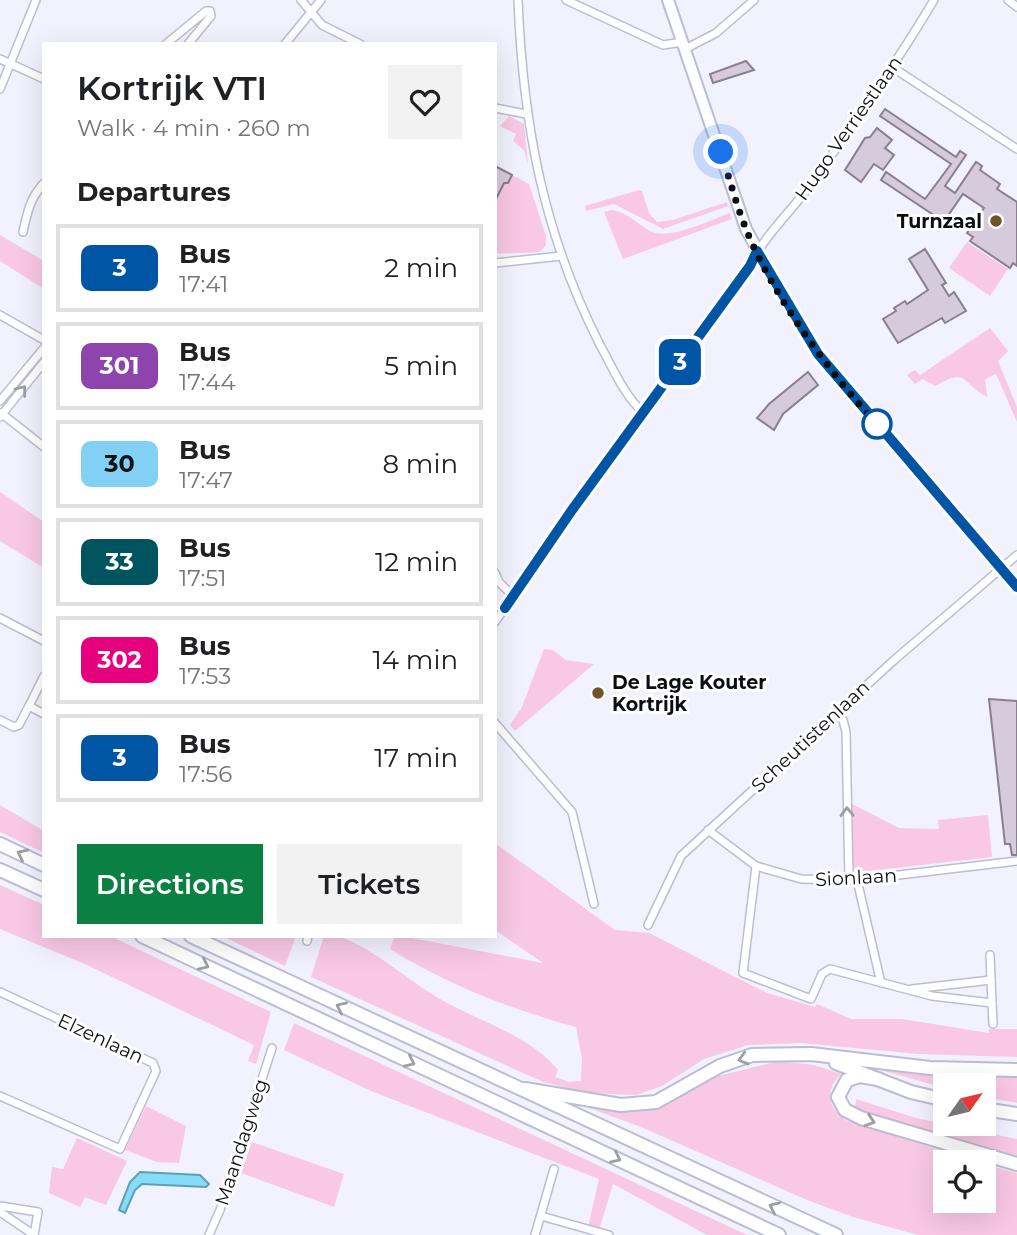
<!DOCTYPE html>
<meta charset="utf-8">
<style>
body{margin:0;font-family:Montserrat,sans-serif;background:#f2f2f2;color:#202124;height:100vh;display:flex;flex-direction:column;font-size:26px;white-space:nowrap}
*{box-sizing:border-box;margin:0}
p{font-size:23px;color:#757577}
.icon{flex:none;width:38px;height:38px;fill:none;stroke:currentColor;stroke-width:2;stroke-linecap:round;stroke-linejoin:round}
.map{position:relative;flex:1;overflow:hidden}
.panel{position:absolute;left:42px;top:42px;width:455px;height:896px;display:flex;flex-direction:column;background:#fff;border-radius:0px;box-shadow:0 7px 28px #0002}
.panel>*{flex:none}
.badge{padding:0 14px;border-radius:10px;font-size:24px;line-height:46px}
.needle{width:46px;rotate:56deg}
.buttons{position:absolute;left:933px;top:1073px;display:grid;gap:14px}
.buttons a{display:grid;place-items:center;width:63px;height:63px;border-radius:0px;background:#fff;box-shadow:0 7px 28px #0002;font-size:35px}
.you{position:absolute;width:35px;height:35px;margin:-18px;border:5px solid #fff;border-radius:50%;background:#1a73e8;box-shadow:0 0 0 10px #1a73e833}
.map>.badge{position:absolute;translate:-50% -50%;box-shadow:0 0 0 4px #fff}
h2{padding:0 35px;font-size:26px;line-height:63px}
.round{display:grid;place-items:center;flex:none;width:74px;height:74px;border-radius:0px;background:#f2f2f2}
.head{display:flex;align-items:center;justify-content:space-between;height:119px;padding:0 35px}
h1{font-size:33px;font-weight:600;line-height:52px}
.cta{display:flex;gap:14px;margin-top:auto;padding:14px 35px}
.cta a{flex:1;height:80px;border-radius:0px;background:#0b8043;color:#fff;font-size:28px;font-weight:600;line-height:80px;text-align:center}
.cta a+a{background:#f2f2f2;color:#202124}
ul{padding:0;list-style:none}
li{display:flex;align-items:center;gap:21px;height:88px;margin:0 14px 10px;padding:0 21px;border:4px solid #e0e0e0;border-radius:0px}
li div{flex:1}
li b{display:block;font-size:26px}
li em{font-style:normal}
li .badge{min-width:77px;font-weight:700;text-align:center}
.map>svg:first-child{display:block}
</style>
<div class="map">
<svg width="1017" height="1235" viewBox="0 0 1017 1235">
<rect width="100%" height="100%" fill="#f1f2fe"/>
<g fill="#f9c8e4">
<path d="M509,116L524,124L528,164L524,150L513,141L516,134L500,126Z"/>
<path d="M512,175L529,184L546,236V245L540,252L495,254V201L504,183H508Z"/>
<path d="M639,190L642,191L649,213L657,222L673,220L727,202L728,206L663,229L614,204L586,211L585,206Z"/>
<path d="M612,210C628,212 637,224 650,231C669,241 710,220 730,213L732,219L623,259L604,212Z"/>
<path d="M0,235L44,261V289L0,261Z"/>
<path d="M967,242L1008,269L990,296L949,268Z"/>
<path d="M990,328L1008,351L998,361L1017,407V422L996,374L985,379L987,397C961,383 968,367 935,386L923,379L915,384L907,375L915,370L920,375Z"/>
<path d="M0,492L44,522V568L0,541Z"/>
<path d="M544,649L553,650L566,660L594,664L515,731L510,725L522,707Z"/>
<path d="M852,804L899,828L939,829L938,820L988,815L992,857L861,872L854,868L852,862Z"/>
<path d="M0,805L44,831V853L0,832Z"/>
<path d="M495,843L615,930L649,933L767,993L815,1007L817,1004L851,1019H902L989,1033V1029H1017V1057L918,1054L801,1043L748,1045L704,1059L662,1086L636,1095L588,1093L543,1082L311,977L324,936C329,936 335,935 340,937C372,947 410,982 440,999C476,1020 533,1037 558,1070L555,1077L569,1082L581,1081L582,1059L576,1027C511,1009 447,985 390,949L395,936H401L543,963L495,930Z"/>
<path d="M0,885L44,905V936H110L271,1012L256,1064L248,1061L254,1045L87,965L0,929Z"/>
<path d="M222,936H296L285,966Z"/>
<path d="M294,1023L747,1235H707L613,1184L599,1230L588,1227L599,1179L371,1091L284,1050Z"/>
<path d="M779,1061L814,1065L841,1074C824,1091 828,1106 845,1120L976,1162H945V1200H984V1164L1017,1173V1235H918L853,1217L807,1200L641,1127L584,1106L626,1110L665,1105L718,1076Z"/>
<path d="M877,1069L1017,1074V1103L984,1097V1085H945V1088Z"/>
<path d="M856,1099L916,1118L1017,1139V1158L855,1108Z"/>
<path d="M146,1106L186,1126L179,1163L157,1162L125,1150Z"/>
<path d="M77,1138L127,1161L106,1205L85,1197L80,1207L49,1193L52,1167L63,1169Z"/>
<path d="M252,1142L344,1174L334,1207L241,1173Z"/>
</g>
<path fill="#84dcf9" stroke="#609eb4" stroke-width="2" d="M140,1172L200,1175L209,1184L206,1187L142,1184L135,1190L125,1213L119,1210L130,1182Z"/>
<g fill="#d6cbdc" stroke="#897f8f" stroke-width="2">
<path d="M746,61L754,70L713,83L710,74Z"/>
<path d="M885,109L956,157L960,151L966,155L945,186L955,193L976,162L982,166L980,170L1000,184L997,189L1017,202V266L1013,263L1010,268L970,241L973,237L967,233L984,208L963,194L938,230L932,226L938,218L881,180L886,172L925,199L951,164L880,116Z"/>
<path d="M877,128L892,140L885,148L894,155L883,170L874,164L861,182L845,170L865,138L870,137Z"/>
<path d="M495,166L512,175L508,183H504L495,201Z"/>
<path d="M925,249L946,283L942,285L949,296L954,292L966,311L945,323L942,318L898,343L883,319L896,311L894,308L905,301L907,304L928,290L909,259Z"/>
<path d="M808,372L818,385L783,414L774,430L757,418L769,404Z"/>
<path d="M989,699L1017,701V855H1012L1010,844H1005Z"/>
</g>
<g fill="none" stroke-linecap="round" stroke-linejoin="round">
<defs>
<g id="minor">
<path d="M301,0L322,25L360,44"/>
<path d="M518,0C523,124 543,233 600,345C612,366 624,396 643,412"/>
<path d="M566,0L663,45L682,42"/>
<path d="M1008,0L1017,7"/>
<path d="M166,44L206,11H210L211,16L188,44"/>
<path d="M285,44L321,0"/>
<path d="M685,49L716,33L754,0"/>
<path d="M0,59L44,79"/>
<path d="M892,67L1017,149"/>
<path d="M0,89L36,0"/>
<path d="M495,108L526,114"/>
<path d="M23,232C27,213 30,198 44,183"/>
<path d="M495,263L561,256"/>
<path d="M0,315L44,340"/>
<path d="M0,401L44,348"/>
<path d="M1,413L44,447"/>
<path d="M0,417L44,362"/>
<path d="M495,573L499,582L513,596"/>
<path d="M0,618L44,641"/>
<path d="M495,622L572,510L750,266C765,234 791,212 811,184C854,124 896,64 934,0"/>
<path d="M29,706L44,676"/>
<path d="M836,712L843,720L846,732L849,880"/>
<path d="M0,720L14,727L19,725L29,706L44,714"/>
<path d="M495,723L572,812L594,904"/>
<path d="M708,830L756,866L801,879L857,880L1017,861"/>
<path d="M756,866L743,973L811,999L822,974L830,969L932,996L992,1003L993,1024"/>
<path d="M857,880L881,983"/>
<path d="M648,925L681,856L893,661L1017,555"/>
<path d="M307,941L308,936"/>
<path d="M990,955L992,1003"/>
<path d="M912,989L991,980"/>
<path d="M0,992L153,1063L156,1071L120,1149L0,1096"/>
<path d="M0,1206L38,1212L34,1235"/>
<path d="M0,1212L34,1235"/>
<path d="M541,1216L609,1235"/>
<path d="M209,1235L220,1210L272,1048"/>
<path d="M535,1235L554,1169"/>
</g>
<path id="primary" d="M668,0L746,229L790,309L818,354L844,386L1017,587"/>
<g id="motorway">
<path d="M0,844L44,865"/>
<path d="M0,870L44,890"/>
<path d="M142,936L779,1235"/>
<path d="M191,936L836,1235"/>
<path d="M836,1063L911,1092L945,1100"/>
<path d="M878,1079L860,1076L847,1080L838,1097L845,1110L861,1118L1017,1164"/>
<path d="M525,1089L621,1105L656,1102L720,1066L752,1055L811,1054L930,1068L1017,1070"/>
<path d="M984,1109L1017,1114"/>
</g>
</defs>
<use href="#minor" stroke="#bcbdd0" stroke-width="10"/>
<use href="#primary" stroke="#bcbdd0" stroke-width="14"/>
<use href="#motorway" stroke="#bcbdd0" stroke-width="16"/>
<use href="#minor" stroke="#fff" stroke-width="7"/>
<use href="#primary" stroke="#fff" stroke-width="10"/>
<use href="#motorway" stroke="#fff" stroke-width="12"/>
</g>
<defs><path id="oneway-chevron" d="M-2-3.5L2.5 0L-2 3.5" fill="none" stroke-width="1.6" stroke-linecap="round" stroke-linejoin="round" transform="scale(1.75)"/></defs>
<g stroke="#9e9fa1">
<use href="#oneway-chevron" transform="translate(22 390) rotate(-52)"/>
<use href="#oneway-chevron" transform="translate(847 812) rotate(-91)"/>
<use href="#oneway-chevron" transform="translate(22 854) rotate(-154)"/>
<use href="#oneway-chevron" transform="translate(204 965) rotate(25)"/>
<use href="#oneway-chevron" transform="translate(341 1007) rotate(-155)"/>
<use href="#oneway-chevron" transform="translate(743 1059) rotate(164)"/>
<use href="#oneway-chevron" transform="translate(410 1062) rotate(25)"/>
<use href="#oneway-chevron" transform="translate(870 1121) rotate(18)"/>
<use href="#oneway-chevron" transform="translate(616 1158) rotate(25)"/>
<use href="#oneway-chevron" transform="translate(774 1207) rotate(-155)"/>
</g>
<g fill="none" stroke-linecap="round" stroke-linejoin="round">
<defs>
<path id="line" d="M505,608L572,510L750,266L757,251L818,354L1017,587"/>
</defs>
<use href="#line" stroke="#fff" stroke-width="16"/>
<use href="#line" stroke="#0056a4" stroke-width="10"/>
<path stroke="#0d0e14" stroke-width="7" stroke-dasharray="0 12.6" d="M721,152C729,177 736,204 746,229C772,295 829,372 877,424"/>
</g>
<g fill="#715328" stroke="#fff" stroke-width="2.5">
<circle cx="996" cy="221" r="7"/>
<circle cx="598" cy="693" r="7"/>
</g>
<circle fill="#fff" stroke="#0056a4" stroke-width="3.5" cx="877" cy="424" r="14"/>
<g text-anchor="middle" stroke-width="6" stroke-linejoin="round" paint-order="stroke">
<g font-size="19" fill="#0d0e14" stroke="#fff">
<text transform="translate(848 128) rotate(-55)" y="7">Hugo Verriestlaan</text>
<text transform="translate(810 736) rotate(-43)" y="7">Scheutistenlaan</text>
<text transform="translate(856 877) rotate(-3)" y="7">Sionlaan</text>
<text transform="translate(101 1038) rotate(25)" y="7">Elzenlaan</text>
<text transform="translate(241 1142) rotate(-72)" y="7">Maandagweg</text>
</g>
<g font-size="19" font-weight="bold" fill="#0d0e14" stroke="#fff" text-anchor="end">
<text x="982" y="228">Turnzaal</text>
<text x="612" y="689" text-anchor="start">De Lage Kouter<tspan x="612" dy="22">Kortrijk</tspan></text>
</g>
</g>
</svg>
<div class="buttons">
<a><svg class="needle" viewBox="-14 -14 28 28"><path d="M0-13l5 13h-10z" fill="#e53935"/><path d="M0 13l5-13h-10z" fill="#757577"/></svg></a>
<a><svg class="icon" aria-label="locate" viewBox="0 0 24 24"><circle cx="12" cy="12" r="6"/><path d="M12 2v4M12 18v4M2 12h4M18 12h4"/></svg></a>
</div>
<div class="you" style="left:721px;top:152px"></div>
<b class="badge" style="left:680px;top:362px;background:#0056a4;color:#fff">3</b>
<section class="panel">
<div class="head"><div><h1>Kortrijk VTI</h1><p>Walk · 4 min · 260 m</p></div><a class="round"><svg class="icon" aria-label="heart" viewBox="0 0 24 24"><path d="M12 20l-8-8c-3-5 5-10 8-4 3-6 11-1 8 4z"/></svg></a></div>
<h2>Departures</h2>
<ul>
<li><span class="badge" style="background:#0056a4;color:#fff">3</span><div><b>Bus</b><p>17:41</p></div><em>2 min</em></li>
<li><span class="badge" style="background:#8e44ad;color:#fff">301</span><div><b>Bus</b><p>17:44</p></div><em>5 min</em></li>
<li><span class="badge" style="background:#83d0f5;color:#111">30</span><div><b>Bus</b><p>17:47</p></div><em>8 min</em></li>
<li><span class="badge" style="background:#005460;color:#fff">33</span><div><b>Bus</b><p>17:51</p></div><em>12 min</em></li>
<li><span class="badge" style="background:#e6007e;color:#fff">302</span><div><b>Bus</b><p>17:53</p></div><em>14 min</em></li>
<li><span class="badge" style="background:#0056a4;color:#fff">3</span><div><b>Bus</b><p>17:56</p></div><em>17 min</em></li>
</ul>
<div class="cta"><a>Directions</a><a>Tickets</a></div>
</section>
</div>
